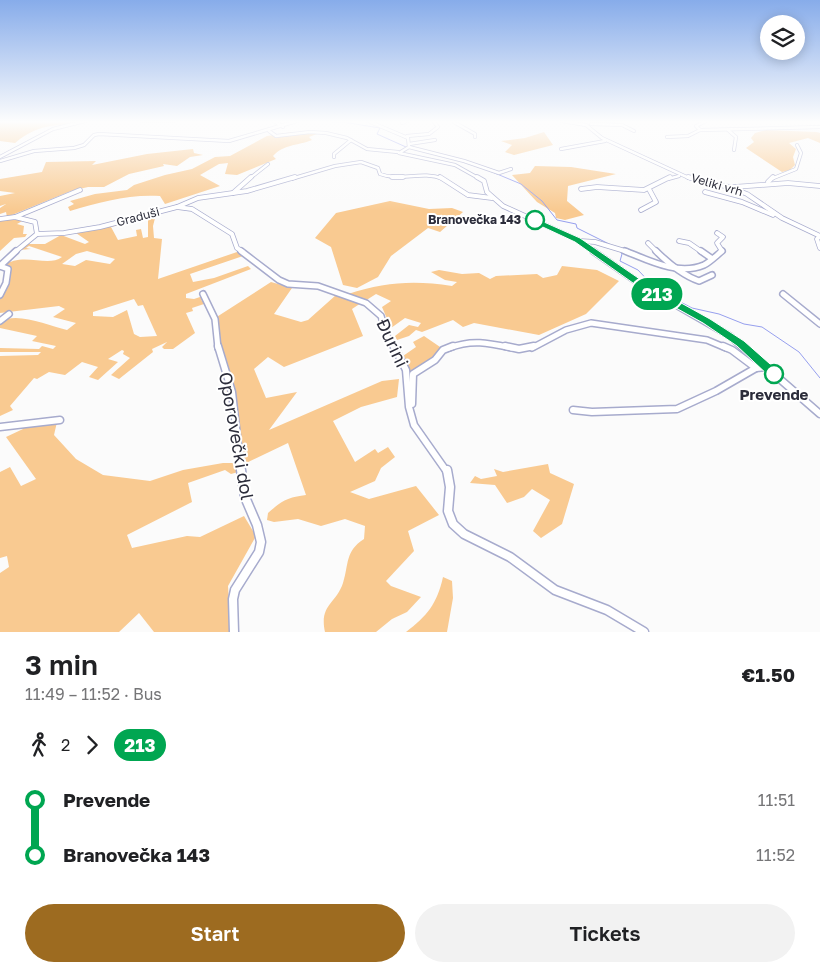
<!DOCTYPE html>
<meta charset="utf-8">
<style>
body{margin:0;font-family:"Golos Text",sans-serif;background:#f2f2f2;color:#202124;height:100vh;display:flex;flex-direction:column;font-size:19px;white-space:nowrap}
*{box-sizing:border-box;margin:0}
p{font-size:16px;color:#757577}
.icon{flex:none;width:28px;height:28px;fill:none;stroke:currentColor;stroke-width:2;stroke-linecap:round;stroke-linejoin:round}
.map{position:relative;height:632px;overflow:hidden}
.details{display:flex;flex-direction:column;background:#fff;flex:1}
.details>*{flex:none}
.badge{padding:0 10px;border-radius:16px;font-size:18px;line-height:32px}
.controls{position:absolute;left:760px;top:15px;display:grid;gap:10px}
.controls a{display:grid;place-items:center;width:45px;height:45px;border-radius:50%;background:#fff;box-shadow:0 2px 12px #0003;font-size:25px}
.map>.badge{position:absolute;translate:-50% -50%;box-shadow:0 0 0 2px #fff}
.legs{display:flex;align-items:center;gap:8px;height:55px;padding:0 25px;font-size:16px}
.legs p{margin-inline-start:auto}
.headline{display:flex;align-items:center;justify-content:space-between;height:85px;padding:0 25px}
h1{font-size:28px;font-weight:600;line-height:38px}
.button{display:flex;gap:10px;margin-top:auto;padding:10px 25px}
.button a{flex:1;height:58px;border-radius:30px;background:#9d6b20;color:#fff;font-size:20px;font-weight:600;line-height:58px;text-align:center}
.button a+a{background:#f2f2f2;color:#202124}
ul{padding:0 25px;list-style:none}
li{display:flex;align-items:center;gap:18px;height:55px;font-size:19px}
li i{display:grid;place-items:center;width:8px;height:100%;margin:0 6px;background:currentColor}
li i::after{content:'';width:12px;height:12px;margin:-6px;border:4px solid;border-radius:50%;background:#fff}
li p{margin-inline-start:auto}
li:first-child i{background:linear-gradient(#0000 50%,currentColor 0)}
li:last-child i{background:linear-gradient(currentColor 50%,#0000 0)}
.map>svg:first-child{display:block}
</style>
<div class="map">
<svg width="820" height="632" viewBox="0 0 820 632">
<rect width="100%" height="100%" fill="#fbfbfb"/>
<g fill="#f9ca91" fill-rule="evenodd">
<path d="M0,121H81C52,128 41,122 15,143L0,141Z"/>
<path d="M766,130L817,132L820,133V143L808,138L789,143L796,149L793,157L795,165L790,170L782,172L746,148L754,142L751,138L755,133Z"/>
<path d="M292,132H322L309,137L312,140C297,146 284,144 273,156L276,159L237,175L225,174L228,163L219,164L200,175L220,186L165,204L160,196C129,194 100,202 70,211L68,207L74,204L70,201L95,194L127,190L134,185L165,175L192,169L215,157L230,156L267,136Z"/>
<path d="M544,132L553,145L514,155L505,152L512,145L501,141L525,138Z"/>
<path d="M193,149L194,153L203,155L190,157L177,166L163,164L164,166L129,174L104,187H88L71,191L7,217L6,212L0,214V208L6,204L0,206V196L15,193L0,191V179L42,172L46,162L96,161L92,165L147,154Z"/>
<path d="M535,166L571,167L616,174L568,186L567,201L584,215L565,220L556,218L555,213L537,202L512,175L530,173Z"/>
<path d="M390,201L429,209L452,208L463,212L440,232L428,228L391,256L378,277L357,288L343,285L331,247L315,238L336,213Z"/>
<path d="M156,214L153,226L154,238L162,239L158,279L237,252L243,256L190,274L193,282L214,278L248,266L251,269L186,294V298L194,299L203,296L204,299L201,300L207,303L192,308L193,311L186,313L195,333L173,349H164L162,347L167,342L152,349L153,352L119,379L111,375L130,358L123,354L124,351L122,350L108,359L118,362L98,380L89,377L98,367L82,362L65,375L49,372L37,379L34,378L10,406L13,410L0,416V356L38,355L41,352H0V348L39,349L42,346L53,349L56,346L32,341L37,336L0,328V322C17,311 48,326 67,330L76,323L53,317L65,309L59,306L0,313V296L9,270L3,266C23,251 47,268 62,257L29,246L26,248L31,249L19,250L24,244H45L61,235L85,244L89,242L76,233L122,222L123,224L111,227L118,240L137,236L136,230L141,229L143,238L148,237V216ZM87,251L115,259L110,264L86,260L75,266L62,264L76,254ZM134,299L138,306L143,305L157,336L140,337L134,334L127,310L113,317L93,316V312Z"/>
<path d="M13,218L24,220L17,224L24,226L23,234H27L25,237L14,238L0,251V220Z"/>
<path d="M562,266L597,270L619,281L586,314L539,335L474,323L463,327L453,320L422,332L416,330L409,336L397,340L395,336L409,325L418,327L421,323L405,318L391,328L382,307L391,301L376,294L365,301L348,294C385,282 414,280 452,286L457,282L445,280L431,272L439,270L462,274L479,273L490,279L496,276L537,274L543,278L557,275Z"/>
<path d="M271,282L292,288L274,314L301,322L308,320L336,295L361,303L352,309L363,336L284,367L268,357L254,369L266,398L297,392L269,430L382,381L399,379L397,397L361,407L333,421L355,462L375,449L378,453L388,447L395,457L381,468L375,481L350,492L369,499L416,486L439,515L408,531L414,551L386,581L391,586L421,597L407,612L392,619L376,632H325C319,605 336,604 343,583C349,564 345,551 364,539L365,526L345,519L321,526L298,519L274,522L267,520L268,513C283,500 286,498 306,495L288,443L242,465L212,320Z"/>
<path d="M424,336L443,349L410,374L403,356L416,347L413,342Z"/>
<path d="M57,422L54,435L76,459L103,475L150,481L183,470L223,463H236L238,472L231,474L225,470L188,483L192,502L127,535L132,548L187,536L200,537L244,516L256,536L228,586L231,632H154L139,613L119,632H0V573L9,567L7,556L0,558V472L10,467L21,486L36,479L6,437L23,429V426Z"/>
<path d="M548,464L550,473L574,484L562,524L541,538L533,531L550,500L532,489L524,497L507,503L495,485L470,483L475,476L481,479L497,476L494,469L503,472Z"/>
<path d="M443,577L452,581L453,598L447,632H406C427,616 437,604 443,577Z"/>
</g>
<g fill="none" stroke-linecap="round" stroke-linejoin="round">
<g stroke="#969fee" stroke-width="1">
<path d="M312,121L343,122L380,128L377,134L406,147"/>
<path d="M485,169L521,184L542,201L557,220L576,224L577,228L613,246"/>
<path d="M620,251L622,254L620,261L638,270L656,289L692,308L719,314L744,324L762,327L799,352L820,378"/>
</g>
<defs>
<g id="minor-far4">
<path d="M142,121H173"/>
<path d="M274,121L283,127"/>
<path d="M368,121L408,138L409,147L399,153L455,165L480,179"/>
<path d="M452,121L475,134V137"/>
<path d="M562,121L586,125L602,138L691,179"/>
<path d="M402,123L407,121"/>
<path d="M591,124L622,125L634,131"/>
<path d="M700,130L696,126L706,121"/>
<path d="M728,130L736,137L734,150"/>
<path d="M269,131L276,136L310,132L326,133L347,138L367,149L398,152"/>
<path d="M407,136L429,134L438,127L433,121"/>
<path d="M667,137L688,136L700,130L820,127"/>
<path d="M409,144L435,140"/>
<path d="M409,147L464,161L499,173L511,169"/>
<path d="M561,149L605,141"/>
<path d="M0,157L53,129L85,121"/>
<path d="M334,157V154L351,140"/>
<path d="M0,161L34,151L74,148L84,145L94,135L99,134L229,141L297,121"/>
<path d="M249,179L268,164"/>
<path d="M291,179L335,166L361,162L378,168L380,174C401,182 422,170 443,179"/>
<path d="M668,179L679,176"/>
<path d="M771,179L796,169L801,153L797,145"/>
</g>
<g id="minor-far3">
<path d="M392,177H403"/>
<path d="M440,177L468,195L492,198"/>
<path d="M477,177L484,181L487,192L503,206L578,240L595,252"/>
<path d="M688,177L729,187L747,194L782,218L820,236"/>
<path d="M768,182L773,177"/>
<path d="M734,187L788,183L820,186"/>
<path d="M581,189L597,187L644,190L670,177"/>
<path d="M705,192L742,202L773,215"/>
<path d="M233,193L251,177"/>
<path d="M177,207L198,198L247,191L295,177"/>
<path d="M641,210L656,202L649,189"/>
<path d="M15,217L80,190"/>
<path d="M0,219L15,217L35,222L37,234"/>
<path d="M717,233L723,237L717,243L722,251L720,252"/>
<path d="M820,236L817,239L820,248"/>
<path d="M580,241L595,242L628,252"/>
<path d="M679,241L689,243L702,252"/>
<path d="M648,243L657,252"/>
<path d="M15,252L37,234L64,233L100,227L177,207L192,209L232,234L237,248L243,252"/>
</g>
<g id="minor-far2">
<path d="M241,251L279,280L288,284L318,286L366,303L381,316L388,338L394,348"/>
<path d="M593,251L643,286L730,336L743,348"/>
<path d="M625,251C648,260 678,276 704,265C710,262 717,255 722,251"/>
<path d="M656,251C669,264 682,275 699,281L712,275"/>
<path d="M701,251L711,258"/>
<path d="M0,266L16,251"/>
<path d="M0,266L8,269L6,283L0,295"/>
<path d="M203,294L215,319L218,348"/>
<path d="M783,294L820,324"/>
<path d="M0,321L9,314"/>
<path d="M449,348C472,339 489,343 512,348"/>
<path d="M532,348L566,330L591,323L707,340L726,348"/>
</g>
<g id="minor-far1">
<path d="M218,346L232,392L241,472"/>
<path d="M394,346L406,370L409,407L414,425L447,472"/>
<path d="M505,346L519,349L534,346"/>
<path d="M723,346L732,350L756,368L766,367"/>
<path d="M742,346L820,414"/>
<path d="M412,404L413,374L435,360L443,350L453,346"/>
<path d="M573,410L592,412L677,409L716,391L756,368"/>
<path d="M0,427L60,420"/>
</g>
<g id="minor">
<path d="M447,470L450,487L448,511L453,524L464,534L510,557L555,590L607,610L644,632"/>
<path d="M234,632L233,599L235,590L259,552L261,542L257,525L245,497L241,470"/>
</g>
</defs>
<use href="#minor-far4" stroke="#a7abcd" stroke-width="4"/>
<use href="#minor-far3" stroke="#a7abcd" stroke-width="5.5"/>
<use href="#minor-far2" stroke="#a7abcd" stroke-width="8"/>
<use href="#minor-far1" stroke="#a7abcd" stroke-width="9"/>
<use href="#minor" stroke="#a7abcd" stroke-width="11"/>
<use href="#minor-far4" stroke="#fff" stroke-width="2.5"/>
<use href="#minor-far3" stroke="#fff" stroke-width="4"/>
<use href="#minor-far2" stroke="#fff" stroke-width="5"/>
<use href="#minor-far1" stroke="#fff" stroke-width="6"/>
<use href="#minor" stroke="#fff" stroke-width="8"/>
</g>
<linearGradient id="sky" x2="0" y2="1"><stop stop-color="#87acea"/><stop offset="0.58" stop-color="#fdfdfd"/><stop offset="1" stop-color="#fdfdfd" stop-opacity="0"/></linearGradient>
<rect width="820" height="210" fill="url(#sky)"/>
<path fill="#00a651" stroke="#fff" d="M535,218L580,238L647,284L710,319L744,341L778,371V377H770L737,346L703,323L640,288L575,242L532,222L531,220Z"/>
<g fill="#fff" stroke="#00a651" stroke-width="2.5">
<circle cx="535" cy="220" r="9"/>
<circle cx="774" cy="374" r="9"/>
</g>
<g text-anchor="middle" stroke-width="4" stroke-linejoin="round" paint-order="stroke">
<g font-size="12" fill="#2c2d3b" stroke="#fff">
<text transform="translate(717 185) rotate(16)" y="4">Veliki vrh</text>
<text transform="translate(138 217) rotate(-15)" y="4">Graduši</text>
</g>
<g font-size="12" font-weight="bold" fill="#2c2d3b" stroke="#fff" text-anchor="end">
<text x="521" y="224">Branovečka 143</text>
</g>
<g font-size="15" font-weight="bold" fill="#2c2d3b" stroke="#fff">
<text x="774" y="400">Prevende</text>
</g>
<g font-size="18" fill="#2c2d3b" stroke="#fff">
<text transform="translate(392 343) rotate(65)" y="6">Đurini</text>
<text transform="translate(236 436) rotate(80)" y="6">Oporovečki dol</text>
</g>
</g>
</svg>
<div class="controls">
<a><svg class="icon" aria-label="layers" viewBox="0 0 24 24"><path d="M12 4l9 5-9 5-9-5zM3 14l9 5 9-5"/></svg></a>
</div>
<b class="badge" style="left:657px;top:294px;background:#00a651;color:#fff">213</b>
</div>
<section class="details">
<div class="headline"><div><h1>3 min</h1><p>11:49 – 11:52 · Bus</p></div><b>€1.50</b></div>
<div class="legs"><svg class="icon" aria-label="walk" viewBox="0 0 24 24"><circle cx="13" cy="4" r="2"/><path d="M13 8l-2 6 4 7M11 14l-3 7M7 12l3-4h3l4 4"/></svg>2<svg class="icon" aria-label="forward" viewBox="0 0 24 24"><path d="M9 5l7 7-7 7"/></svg><b class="badge" style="background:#00a651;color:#fff">213</b></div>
<ul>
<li><i style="color:#00a651"></i><b>Prevende</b><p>11:51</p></li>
<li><i style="color:#00a651"></i><b>Branovečka 143</b><p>11:52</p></li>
</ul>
<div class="button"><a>Start</a><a>Tickets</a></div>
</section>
